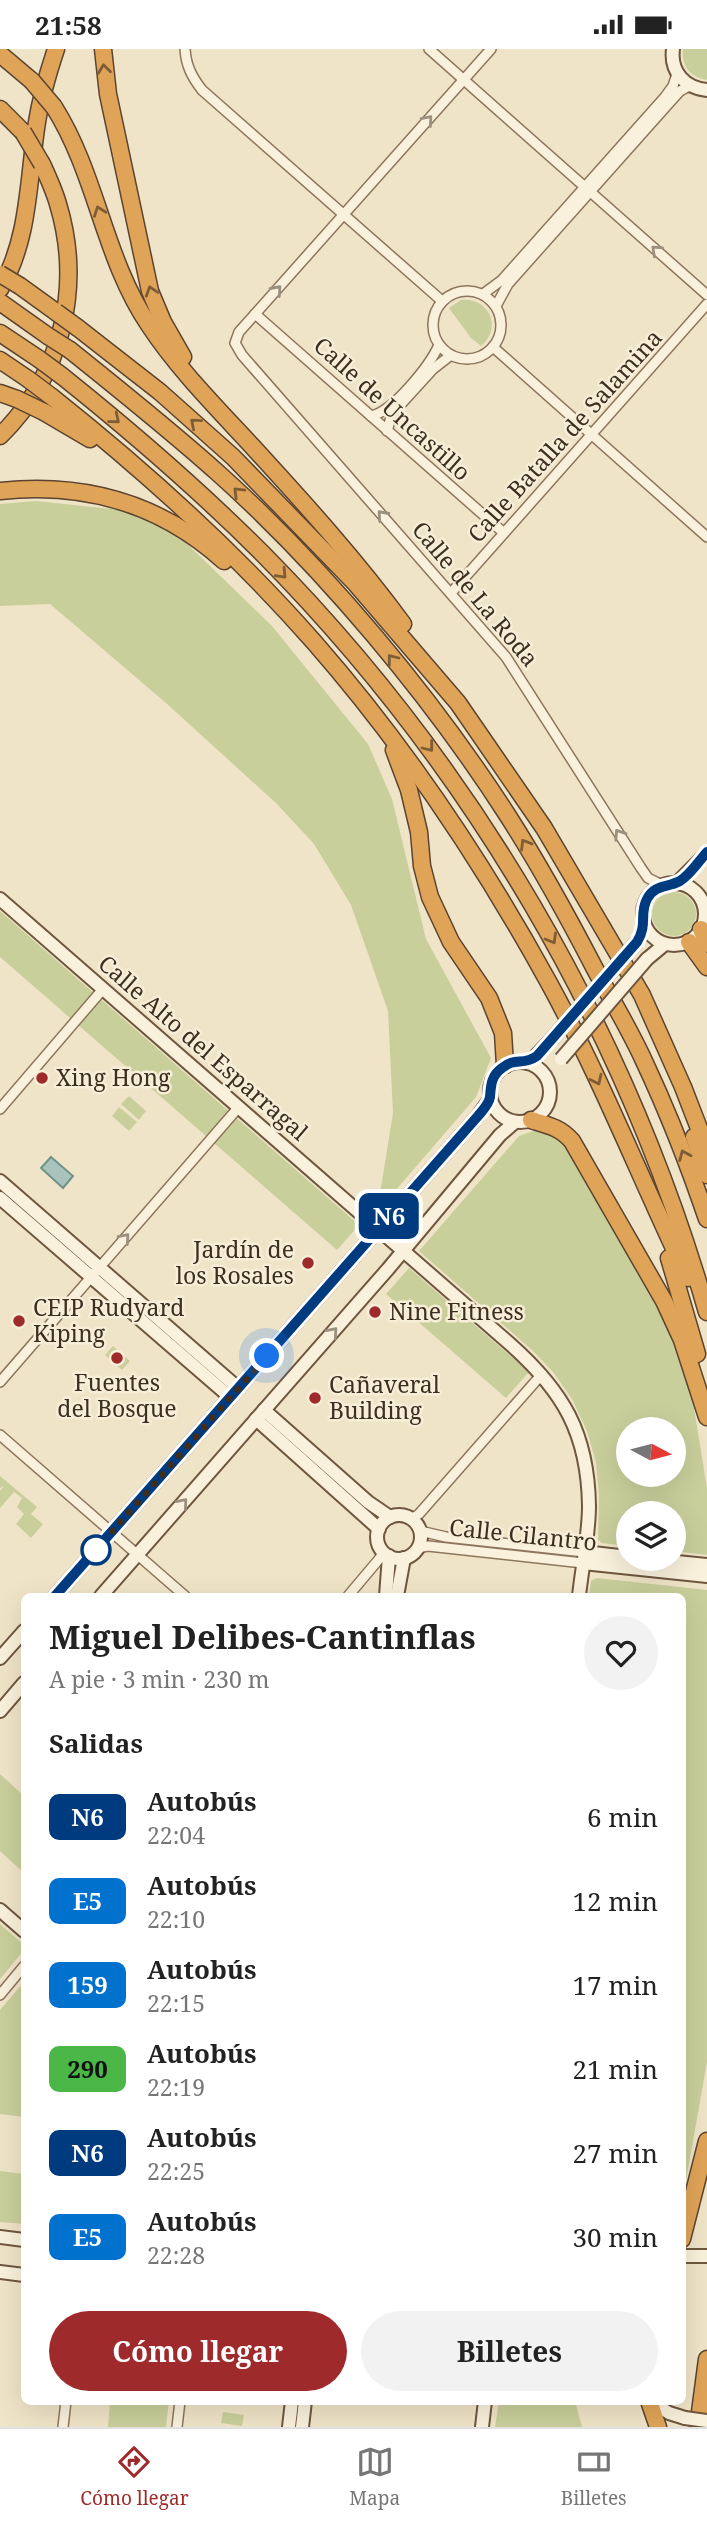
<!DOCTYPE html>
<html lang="es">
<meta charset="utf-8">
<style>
body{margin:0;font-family:"Noto Serif",serif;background:#f2f2f2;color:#222;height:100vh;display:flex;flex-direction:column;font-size:26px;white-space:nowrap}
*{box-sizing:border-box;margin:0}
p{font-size:23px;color:#767676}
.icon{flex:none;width:38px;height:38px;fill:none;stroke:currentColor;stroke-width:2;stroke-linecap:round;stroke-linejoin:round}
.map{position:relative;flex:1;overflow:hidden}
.details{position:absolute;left:21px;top:1544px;width:665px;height:812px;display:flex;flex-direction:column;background:#fff;border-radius:10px;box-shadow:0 7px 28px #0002}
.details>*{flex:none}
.badge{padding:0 14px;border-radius:10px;font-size:24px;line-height:46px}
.needle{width:46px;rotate:97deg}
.buttons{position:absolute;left:616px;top:1368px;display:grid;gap:14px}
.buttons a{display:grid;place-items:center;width:70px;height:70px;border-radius:50%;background:#fff;box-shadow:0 7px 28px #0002;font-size:35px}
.you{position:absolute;width:35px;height:35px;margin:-18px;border:5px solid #fff;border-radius:50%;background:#1a73e8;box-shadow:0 0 0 10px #1a73e833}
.map>.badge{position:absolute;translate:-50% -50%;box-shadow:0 0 0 4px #fff}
h2{padding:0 28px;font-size:26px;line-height:63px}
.round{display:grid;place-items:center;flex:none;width:74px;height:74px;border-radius:37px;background:#f2f2f2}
.summary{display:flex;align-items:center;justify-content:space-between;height:119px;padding:0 28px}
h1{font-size:33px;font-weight:700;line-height:52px}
.primary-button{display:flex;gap:14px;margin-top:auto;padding:14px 28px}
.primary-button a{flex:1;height:80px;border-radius:42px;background:#9e2a2b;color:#fff;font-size:28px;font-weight:700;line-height:80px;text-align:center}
.primary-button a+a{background:#f2f2f2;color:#222}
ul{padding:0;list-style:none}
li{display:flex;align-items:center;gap:21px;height:84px;padding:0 28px}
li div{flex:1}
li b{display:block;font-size:26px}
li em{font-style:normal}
li .badge{min-width:77px;font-weight:700;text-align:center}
.status{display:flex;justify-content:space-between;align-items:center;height:49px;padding:0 35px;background:#fff;direction:ltr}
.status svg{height:19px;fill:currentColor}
.menu{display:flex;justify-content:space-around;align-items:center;height:98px;border-top:2px solid #e0e0e0;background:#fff;font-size:19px;color:#767676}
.menu a{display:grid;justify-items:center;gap:4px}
.menu .active{color:#9e2a2b}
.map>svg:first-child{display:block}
</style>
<div class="status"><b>21:58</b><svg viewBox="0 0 49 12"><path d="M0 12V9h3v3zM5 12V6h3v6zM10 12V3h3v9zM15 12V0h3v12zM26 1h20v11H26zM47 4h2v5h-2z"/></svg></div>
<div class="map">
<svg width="707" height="2378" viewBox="0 0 707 2378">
<rect width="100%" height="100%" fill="#f0e4c8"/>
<g fill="#c9cf9b" fill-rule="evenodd">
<path d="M683,0H707V31C690,28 681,17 683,0Z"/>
<path d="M461,251C489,248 503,279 481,297L471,289L449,259Z"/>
<path d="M36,452L121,461L177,485L272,577L368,695L392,750L426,890L491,1009L476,1048L377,1163L393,1064L388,962L351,856L314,795L277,755L166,654L50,555L0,557V455Z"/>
<circle cx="674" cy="865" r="22"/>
<path d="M0,862L359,1176L337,1201L0,908Z"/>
<path d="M129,1047L146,1062L139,1071L121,1055Z"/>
<path d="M119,1058L137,1073L129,1082L112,1067Z"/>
<path d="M539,1080L552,1083L565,1094L658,1257L688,1322L707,1439V1506L674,1502V1465H628V1497L602,1494L598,1491L599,1446L596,1414L587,1382L572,1350L553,1323L533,1302L419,1202L519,1087ZM628,1381H674V1426H628Z"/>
<path d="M409,1219L529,1323L506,1349L386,1245Z"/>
<path d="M113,1297L130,1312L122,1321L105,1306Z"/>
<path d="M0,1427L37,1458L31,1465L43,1475L31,1489L16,1475L24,1465L17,1458L22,1449L14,1443L0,1459V1442L4,1437L0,1439Z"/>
<path d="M597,1529L707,1541V2013L683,2148L682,1547H589L591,1532Z"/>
<path d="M0,1725L24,1747V1824L0,1802Z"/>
<path d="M0,1875L24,1896V1901L0,1930Z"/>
<path d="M24,1933V2068L0,2065V1961Z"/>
<path d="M0,2122L24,2125V2175L0,2173Z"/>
<path d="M110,2352H169L166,2378H108Z"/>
<path d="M499,2352H575L582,2378H495Z"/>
<path d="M223,2363L244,2366L242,2377L221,2374Z"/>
</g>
<path fill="#a9c4bc" stroke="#6f938a" stroke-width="2" d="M51,1108L73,1127L63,1139L41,1119Z"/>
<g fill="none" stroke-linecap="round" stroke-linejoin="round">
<defs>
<g id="street">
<path d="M185,0C186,17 192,28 202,41L442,252"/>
<path d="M429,0L707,246"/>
<path d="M491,0L239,283L235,294L242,306L506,608L641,819L648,829L662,836"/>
<circle cx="467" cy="276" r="34"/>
<path d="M483,245L502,231L665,48L673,37L677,25"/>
<path d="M496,257L508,235L670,53L680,42L689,37"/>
<path d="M255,265L504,484"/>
<path d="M493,298L707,488"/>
<path d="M371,367C393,363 430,316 439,296"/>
<path d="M387,382L392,365L433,320L451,306"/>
<path d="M451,544L707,255"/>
<path d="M0,1060L103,940"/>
<path d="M0,1333L238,1059"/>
<path d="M0,1386L185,1547"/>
<path d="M411,1470L419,1465L542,1325"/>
<path d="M420,1482L446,1488L584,1503"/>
<path d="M417,1499L428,1497L583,1514"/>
<path d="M348,1547L380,1509L383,1502"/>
<path d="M0,1946L24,1917"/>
<path d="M63,2378L66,2352"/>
<path d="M177,2378L180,2352"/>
</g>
<g id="secondary">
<path d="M673,0C670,23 685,39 707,41"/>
<circle cx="674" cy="865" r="31"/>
<path d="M677,834L707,804"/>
<path d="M0,850L510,1295C563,1342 588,1384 589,1457C589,1486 582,1518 579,1547"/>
<path d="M647,910L665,895"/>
<circle cx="520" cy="1043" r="30"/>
<path d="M529,1014L551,991"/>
<path d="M0,1132L238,1339"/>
<path d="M0,1149L230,1348"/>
<path d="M264,1361L368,1453L390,1468"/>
<path d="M256,1370L379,1480"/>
<circle cx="399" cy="1488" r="22"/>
<path d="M584,1503L628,1508"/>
<path d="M647,1510L707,1516"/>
<path d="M583,1514L707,1527"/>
<path d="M55,1547L478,1067L490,1050"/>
<path d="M101,1547L388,1220L500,1086L515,1073"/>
<path d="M386,1547L389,1507"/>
<path d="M397,1547L404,1509"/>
<path d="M0,1609L24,1582"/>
<path d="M0,1662L24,1634"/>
<path d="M0,1861L24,1882"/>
<path d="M0,2188L24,2191"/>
<path d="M682,2207H707"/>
<path d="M0,2223L24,2226"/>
<path d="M650,2352L669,2364L685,2369"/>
<path d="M289,2378L292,2352"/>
<path d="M302,2378L305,2352"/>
<path d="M482,2378L485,2352"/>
</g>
<g id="highway">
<path d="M103,0L108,45L150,242L163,273L183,308"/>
<path d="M0,5L32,32"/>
<path d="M54,58C97,126 104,210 149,276C178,320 216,358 252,397C305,455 357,512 403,575"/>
<path d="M0,60L23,83"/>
<path d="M20,237L56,263"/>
<path d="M0,240C30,190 28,129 37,73C41,48 48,24 56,0"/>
<path d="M0,253L48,287"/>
<path d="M78,279L160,343L233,408L356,535L458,654L544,779L642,946L683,1038L707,1100"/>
<path d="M0,284L39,310"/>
<path d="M70,301C120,341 170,381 218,424C324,519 431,647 508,767C540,817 568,868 595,920C611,950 630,981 644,1012C668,1063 689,1117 707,1170"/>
<path d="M0,311L28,330"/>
<path d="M62,327C132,383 199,441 262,504C471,715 625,978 707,1263"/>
<path d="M0,344L17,350"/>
<path d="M52,348C145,422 235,503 314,593C405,697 482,812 549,934C601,1029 641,1131 688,1229"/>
<path d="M44,363L90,390"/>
<path d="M0,387C62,326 83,238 58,155C54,141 48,128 42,115"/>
<path d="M0,442C85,433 160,454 224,512"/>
<path d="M394,701L409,741L419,783L422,817L430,848L451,893L489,949L503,984L505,1016"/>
<path d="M701,880L707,895"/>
<path d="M689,893L707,918"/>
<path d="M531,1071C547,1076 560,1078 572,1092L664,1252L682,1291L707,1368"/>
<path d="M694,1088L707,1126"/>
<path d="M669,1209L697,1305"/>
<path d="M682,2190L707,2092"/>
<path d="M649,2352L658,2378"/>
<path d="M698,2378L707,2310"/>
</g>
</defs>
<use href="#street" stroke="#8d765c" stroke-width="12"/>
<use href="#secondary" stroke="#6f573f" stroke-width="16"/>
<use href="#highway" stroke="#5b4430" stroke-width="19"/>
<use href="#street" stroke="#faf1dc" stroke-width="9"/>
<use href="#secondary" stroke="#faf1dc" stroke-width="12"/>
<use href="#highway" stroke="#e0a458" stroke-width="16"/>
<defs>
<g id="secondary-bridge">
<path d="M551,991L637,893"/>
<path d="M561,1010L647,910"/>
<path d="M685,2369L707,2372"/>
</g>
<g id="highway-bridge">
<path d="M32,32L54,58"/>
<path d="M23,83L42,115"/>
<path d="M0,225L20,237"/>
<path d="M56,263L78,279"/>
<path d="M48,287L70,301"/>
<path d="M39,310L62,327"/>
<path d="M28,330L52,348"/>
<path d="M17,350L44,363"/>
</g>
</defs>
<use href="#secondary-bridge" stroke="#6f573f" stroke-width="16" stroke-linecap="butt"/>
<use href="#highway-bridge" stroke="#5b4430" stroke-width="19" stroke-linecap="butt"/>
<use href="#secondary-bridge" stroke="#faf1dc" stroke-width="12"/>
<use href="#highway-bridge" stroke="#e0a458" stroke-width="16"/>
</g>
<defs><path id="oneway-chevron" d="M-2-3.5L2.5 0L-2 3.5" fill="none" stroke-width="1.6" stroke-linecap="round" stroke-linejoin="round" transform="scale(1.75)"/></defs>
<g stroke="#7e5d36">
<use href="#oneway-chevron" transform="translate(104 20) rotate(-97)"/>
<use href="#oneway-chevron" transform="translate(99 162) rotate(-110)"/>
<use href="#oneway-chevron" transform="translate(151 242) rotate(-108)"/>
<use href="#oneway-chevron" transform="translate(115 370) rotate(39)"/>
<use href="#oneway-chevron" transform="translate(195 374) rotate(-139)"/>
<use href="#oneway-chevron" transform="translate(238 443) rotate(-135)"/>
<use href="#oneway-chevron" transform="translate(282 525) rotate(47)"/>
<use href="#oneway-chevron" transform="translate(392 610) rotate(-128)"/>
<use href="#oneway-chevron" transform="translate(429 698) rotate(52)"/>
<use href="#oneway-chevron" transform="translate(525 795) rotate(-121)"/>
<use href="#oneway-chevron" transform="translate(552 890) rotate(60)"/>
<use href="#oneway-chevron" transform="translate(597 1031) rotate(64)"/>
<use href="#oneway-chevron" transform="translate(684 1106) rotate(-113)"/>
</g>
<g stroke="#9c907e">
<use href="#oneway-chevron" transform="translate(428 71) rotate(-49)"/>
<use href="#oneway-chevron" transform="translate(656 201) rotate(-138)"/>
<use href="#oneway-chevron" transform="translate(277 241) rotate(-48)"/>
<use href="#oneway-chevron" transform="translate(382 466) rotate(-132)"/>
<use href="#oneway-chevron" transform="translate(619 785) rotate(-123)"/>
<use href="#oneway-chevron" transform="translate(125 1189) rotate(-49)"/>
<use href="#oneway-chevron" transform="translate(333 1283) rotate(-49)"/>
<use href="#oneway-chevron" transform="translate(183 1454) rotate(-49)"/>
</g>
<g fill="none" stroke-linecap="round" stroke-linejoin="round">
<defs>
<path id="line" d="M55,1547L478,1067C483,1061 489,1055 490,1048C491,1036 491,1027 502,1019C515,1008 523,1017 537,1007L637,893C648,875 639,865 647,850C655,835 667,839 680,832C690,826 699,812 707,803"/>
</defs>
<use href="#line" stroke="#fff" stroke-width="16"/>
<use href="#line" stroke="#003b80" stroke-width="10"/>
<path stroke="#3d2e20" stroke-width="7" stroke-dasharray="0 12.6" d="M96,1501L267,1307"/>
</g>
<g fill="#9e2a2b" stroke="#f7eed8" stroke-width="2.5">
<circle cx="42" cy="1029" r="7"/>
<circle cx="308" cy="1214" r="7"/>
<circle cx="375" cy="1263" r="7"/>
<circle cx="19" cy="1272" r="7"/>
<circle cx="117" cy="1309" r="7"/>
<circle cx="315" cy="1349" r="7"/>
</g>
<circle fill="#fff" stroke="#003b80" stroke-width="3.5" cx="96" cy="1501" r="14"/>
<g text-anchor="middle" stroke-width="5" stroke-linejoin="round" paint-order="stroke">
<g font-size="23" fill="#3d2e20" stroke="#f7eed8">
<text transform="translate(392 360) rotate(42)" y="8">Calle de Uncastillo</text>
<text transform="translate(565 387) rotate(-48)" y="8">Calle Batalla de Salamina</text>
<text transform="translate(475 545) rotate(50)" y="8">Calle de La Roda</text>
<text transform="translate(203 999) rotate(41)" y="8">Calle Alto del Esparragal</text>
<text transform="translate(523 1486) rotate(6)" y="8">Calle Cilantro</text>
</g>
<g font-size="23" fill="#3d2e20" stroke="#f7eed8" text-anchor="start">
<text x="56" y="1037">Xing Hong</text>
<text x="294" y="1209" text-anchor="end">Jardín de<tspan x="294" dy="26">los Rosales</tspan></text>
<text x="33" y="1267">CEIP Rudyard<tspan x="33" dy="26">Kiping</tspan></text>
<text x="389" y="1271">Nine Fitness</text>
<text x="117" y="1342" text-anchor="middle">Fuentes<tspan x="117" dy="26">del Bosque</tspan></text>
<text x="329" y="1344">Cañaveral<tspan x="329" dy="26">Building</tspan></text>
</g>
</g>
</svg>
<div class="buttons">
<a><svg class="needle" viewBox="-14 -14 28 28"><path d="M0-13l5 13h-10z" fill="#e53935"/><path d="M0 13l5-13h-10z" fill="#767676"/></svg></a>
<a><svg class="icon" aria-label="layers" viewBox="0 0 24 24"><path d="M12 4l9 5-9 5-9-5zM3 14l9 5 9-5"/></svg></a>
</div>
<div class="you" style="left:267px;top:1307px"></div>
<b class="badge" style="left:389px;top:1167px;background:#003b80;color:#fff">N6</b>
<section class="details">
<div class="summary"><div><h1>Miguel Delibes-Cantinflas</h1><p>A pie · 3 min · 230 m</p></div><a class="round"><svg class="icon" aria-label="heart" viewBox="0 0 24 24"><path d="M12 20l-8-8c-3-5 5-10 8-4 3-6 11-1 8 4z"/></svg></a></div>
<h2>Salidas</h2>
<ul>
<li><span class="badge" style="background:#003b80;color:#fff">N6</span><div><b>Autobús</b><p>22:04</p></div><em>6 min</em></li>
<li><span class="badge" style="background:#0072ce;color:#fff">E5</span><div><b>Autobús</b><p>22:10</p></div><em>12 min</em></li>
<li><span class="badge" style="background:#0072ce;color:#fff">159</span><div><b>Autobús</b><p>22:15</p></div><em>17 min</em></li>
<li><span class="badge" style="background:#4ab747;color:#111">290</span><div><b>Autobús</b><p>22:19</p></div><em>21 min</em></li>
<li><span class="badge" style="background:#003b80;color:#fff">N6</span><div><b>Autobús</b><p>22:25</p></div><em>27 min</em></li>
<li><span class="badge" style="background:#0072ce;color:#fff">E5</span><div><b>Autobús</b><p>22:28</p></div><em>30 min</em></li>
</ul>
<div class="primary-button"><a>Cómo llegar</a><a>Billetes</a></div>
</section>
</div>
<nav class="menu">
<a class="active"><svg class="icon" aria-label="directions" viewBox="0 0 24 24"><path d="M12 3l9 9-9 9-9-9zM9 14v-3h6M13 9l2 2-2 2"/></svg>Cómo llegar</a>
<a><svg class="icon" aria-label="map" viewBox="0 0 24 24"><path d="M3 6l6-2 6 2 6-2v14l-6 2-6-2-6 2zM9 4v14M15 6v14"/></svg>Mapa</a>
<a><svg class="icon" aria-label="tickets" viewBox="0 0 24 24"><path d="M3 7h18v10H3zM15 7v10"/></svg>Billetes</a>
</nav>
